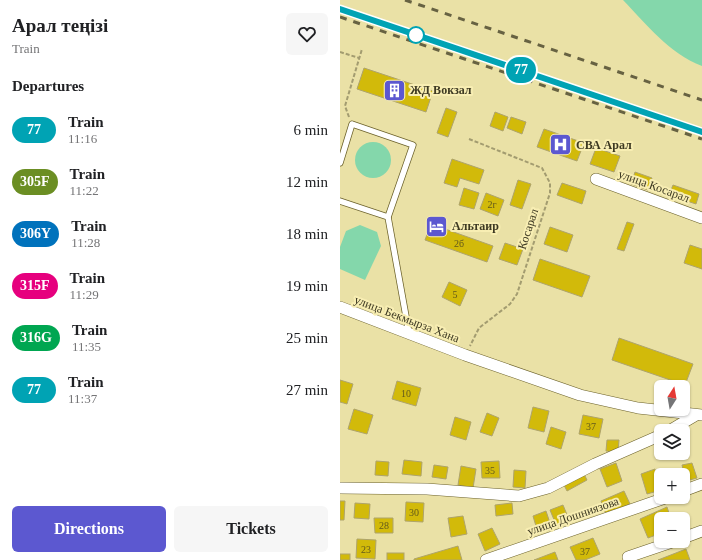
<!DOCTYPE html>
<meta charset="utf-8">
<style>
body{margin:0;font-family:"Times New Roman",serif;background:#f6f6f6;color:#202124;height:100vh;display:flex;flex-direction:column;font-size:15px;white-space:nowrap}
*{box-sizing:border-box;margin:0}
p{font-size:13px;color:#757577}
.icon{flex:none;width:22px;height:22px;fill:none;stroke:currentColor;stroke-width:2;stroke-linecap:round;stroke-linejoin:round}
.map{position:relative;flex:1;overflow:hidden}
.side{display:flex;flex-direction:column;background:#fff;width:340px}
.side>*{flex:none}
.badge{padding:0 8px;border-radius:13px;font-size:14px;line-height:26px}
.needle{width:26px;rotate:11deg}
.controls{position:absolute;left:314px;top:380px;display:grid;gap:8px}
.controls a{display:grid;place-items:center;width:36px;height:36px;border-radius:6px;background:#fff;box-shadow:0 1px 3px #0004;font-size:20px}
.map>.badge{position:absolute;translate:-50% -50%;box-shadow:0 0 0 2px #fff}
h2{padding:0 12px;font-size:15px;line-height:36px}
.round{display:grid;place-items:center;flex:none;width:42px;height:42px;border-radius:6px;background:#f6f6f6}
.headline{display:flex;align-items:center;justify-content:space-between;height:68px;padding:0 12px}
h1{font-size:19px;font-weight:800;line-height:30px}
.button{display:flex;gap:8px;margin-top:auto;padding:8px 12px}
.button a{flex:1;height:46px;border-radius:6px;background:#5c58d0;color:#fff;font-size:16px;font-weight:800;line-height:46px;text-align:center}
.button a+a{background:#f6f6f6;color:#202124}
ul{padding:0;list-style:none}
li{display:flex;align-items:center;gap:12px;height:52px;padding:0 12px}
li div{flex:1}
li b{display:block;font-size:15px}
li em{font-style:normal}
li .badge{min-width:44px;font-weight:700;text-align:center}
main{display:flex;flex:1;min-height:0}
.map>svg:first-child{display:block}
</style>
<main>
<section class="side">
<div class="headline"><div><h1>Арал теңізі</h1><p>Train</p></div><a class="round"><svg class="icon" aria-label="heart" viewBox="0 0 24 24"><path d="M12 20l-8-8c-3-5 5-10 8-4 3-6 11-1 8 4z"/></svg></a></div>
<h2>Departures</h2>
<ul>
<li><span class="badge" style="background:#00a3b4;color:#fff">77</span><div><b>Train</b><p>11:16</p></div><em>6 min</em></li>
<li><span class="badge" style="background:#6b8e23;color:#fff">305F</span><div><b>Train</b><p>11:22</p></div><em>12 min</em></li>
<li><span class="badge" style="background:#0072bc;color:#fff">306Y</span><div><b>Train</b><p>11:28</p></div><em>18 min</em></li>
<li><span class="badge" style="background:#e6007e;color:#fff">315F</span><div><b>Train</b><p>11:29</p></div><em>19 min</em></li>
<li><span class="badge" style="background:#00a651;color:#fff">316G</span><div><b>Train</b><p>11:35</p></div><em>25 min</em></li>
<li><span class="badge" style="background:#00a3b4;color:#fff">77</span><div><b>Train</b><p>11:37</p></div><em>27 min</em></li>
</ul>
<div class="button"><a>Directions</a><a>Tickets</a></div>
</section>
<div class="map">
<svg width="362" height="560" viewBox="0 0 362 560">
<rect width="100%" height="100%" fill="#eae1a6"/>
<g fill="#84d7ab">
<path d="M283,0H362V66C330,54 306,24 283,0Z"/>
<circle cx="33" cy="160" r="18"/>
<path d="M20,225L37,232L41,246L25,280L0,269V247L6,231Z"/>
</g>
<g fill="#d2ba0a" stroke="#aea46c">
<path d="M24,68L93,91L86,112L17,89Z"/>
<path d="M106,108L117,112L108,137L97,133Z"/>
<path d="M155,112L168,117L163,131L150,126Z"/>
<path d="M171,117L186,122L182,134L167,128Z"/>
<path d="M204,129L244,143L237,161L197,147Z"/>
<path d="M256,148L280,156L274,172L250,164Z"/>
<path d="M112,159L144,170L139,184L120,178L117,187L104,183Z"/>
<path d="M295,172L312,178L308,190L291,184Z"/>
<path d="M178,180L191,184L182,209L170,205Z"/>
<path d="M222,183L246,191L242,204L217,195Z"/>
<path d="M333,185L359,194L356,204L329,195Z"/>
<path d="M124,188L139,193L134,209L119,205Z"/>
<path d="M146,193L164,200L158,216L140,209Z"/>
<path d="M287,222L294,224L284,251L277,249Z"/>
<path d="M91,224L153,246L147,262L85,240Z"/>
<path d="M210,227L233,235L227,252L204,244Z"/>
<path d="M165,243L183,249L177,265L159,259Z"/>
<path d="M350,245L362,249V269L344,263Z"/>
<path d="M200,259L250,276L242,297L193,280Z"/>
<path d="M109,282L127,290L120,306L102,297Z"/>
<path d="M279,338L353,364L345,385L272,360Z"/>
<path d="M0,380L13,384L7,404L0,402Z"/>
<path d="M57,381L81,388L76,406L52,399Z"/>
<path d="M193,407L209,411L204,432L188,428Z"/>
<path d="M14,409L33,415L27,434L8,429Z"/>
<path d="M147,413L159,418L152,436L140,432Z"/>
<path d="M243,415L263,419L259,438L239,434Z"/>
<path d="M115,417L131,422L126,440L110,435Z"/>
<path d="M211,427L226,432L221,449L206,444Z"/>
<path d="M267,440H279L278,452L266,451Z"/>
<path d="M64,460L82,462L81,476L62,474Z"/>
<path d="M36,461L49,462L48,476L35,475Z"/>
<path d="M159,461L160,478H142L141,462Z"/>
<path d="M276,463L282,481L267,487L260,469Z"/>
<path d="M352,463L357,478L346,481L342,465Z"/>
<path d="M94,465L108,467L106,479L92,477Z"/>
<path d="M121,466L136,469L133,488L118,485Z"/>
<path d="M315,469L321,490L307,494L301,474Z"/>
<path d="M174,470L186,471L185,488L173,487Z"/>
<path d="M244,474L247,480L227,491L224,485Z"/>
<path d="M284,491L290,504L266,514L261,501Z"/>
<path d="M0,501H5L4,520H0Z"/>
<path d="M66,502L84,503L83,522L65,521Z"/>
<path d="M15,503L30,504L29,519L14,518Z"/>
<path d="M172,503L173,514L156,516L155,505Z"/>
<path d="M223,505L230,522L217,527L210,510Z"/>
<path d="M327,507L331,519H321V533L308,538L300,519Z"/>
<path d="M206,511L212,529L198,533L193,516Z"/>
<path d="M123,516L127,534L111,537L108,518Z"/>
<path d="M34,518H53V533H35Z"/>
<path d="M152,528L160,544L145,551L138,534Z"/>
<path d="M253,538L260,554L245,560H236L230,547Z"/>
<path d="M17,539L36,540L35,559L16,558Z"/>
<path d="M118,546L122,560H74V559Z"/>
<path d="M346,549L350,560H318Z"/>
<path d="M215,552L218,560H194Z"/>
<rect x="47" y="553" width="17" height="7"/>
<rect x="0" y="554" width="10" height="6"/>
</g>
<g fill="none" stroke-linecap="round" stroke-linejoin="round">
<defs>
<g id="lane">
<path d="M0,163L12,124L73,145L48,217L69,333"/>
<path d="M0,201L48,217"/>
</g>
<g id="street">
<path d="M256,179L362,218"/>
<path d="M0,307L125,355L240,395L298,408L362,415"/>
<path d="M329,431L356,415"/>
<path d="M0,488L87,489L179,496L208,488L255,464L321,435"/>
<path d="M343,491L362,484"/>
<path d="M343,538L362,531"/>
<path d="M288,557L335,541"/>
<path d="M146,560L328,497"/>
</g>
</defs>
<use href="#lane" stroke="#6b612a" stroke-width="7"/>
<use href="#street" stroke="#6b612a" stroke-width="12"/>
<g stroke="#a39c70" stroke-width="2" stroke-dasharray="4 2" stroke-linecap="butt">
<path d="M0,52L19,58"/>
<path d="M9,117L5,106L22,49"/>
<path d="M129,139L202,168L210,183V193L177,294L170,304L139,328L130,346"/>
</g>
<use href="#lane" stroke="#fff" stroke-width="5.5"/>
<use href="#street" stroke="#fff" stroke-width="11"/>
<g stroke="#676242" stroke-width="3" stroke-dasharray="7 7" stroke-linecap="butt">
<path d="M65,0L362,100"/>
<path d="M0,9L362,132"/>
<path d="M0,17L362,139"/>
</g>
</g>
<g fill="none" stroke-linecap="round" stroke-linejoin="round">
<defs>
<path id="line" d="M0,9L362,132"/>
</defs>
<use href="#line" stroke="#fff" stroke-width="9"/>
<use href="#line" stroke="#00a3b4" stroke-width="6"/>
</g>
<defs>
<symbol id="building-square" viewBox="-11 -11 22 22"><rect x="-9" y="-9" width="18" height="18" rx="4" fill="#5c58d0" stroke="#f8eeb3"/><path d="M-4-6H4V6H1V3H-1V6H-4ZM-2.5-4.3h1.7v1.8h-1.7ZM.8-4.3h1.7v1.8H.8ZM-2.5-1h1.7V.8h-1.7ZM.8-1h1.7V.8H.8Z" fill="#fff"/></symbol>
<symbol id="hospital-square" viewBox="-11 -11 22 22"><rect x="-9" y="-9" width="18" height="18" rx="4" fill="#5c58d0" stroke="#f8eeb3"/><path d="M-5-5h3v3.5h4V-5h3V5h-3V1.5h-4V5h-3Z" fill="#fff"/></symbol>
<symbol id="hotel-square" viewBox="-11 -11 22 22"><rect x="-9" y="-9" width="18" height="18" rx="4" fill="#5c58d0" stroke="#f8eeb3"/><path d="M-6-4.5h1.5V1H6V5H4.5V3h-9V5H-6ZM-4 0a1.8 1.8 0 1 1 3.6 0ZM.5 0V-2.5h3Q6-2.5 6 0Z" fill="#fff"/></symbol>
</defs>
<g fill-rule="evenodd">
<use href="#building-square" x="42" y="78" width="25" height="25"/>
<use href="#hospital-square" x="208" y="132" width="25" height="25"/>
<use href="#hotel-square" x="84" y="214" width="25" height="25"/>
</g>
<circle fill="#fff" stroke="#00a3b4" stroke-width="2" cx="76" cy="35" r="8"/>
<g text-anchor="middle" stroke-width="4" stroke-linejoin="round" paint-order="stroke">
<g font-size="10" fill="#62591c">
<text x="152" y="208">2г</text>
<text x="119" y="247">2б</text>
<text x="115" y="298">5</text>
<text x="66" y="397">10</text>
<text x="251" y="430">37</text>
<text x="150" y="474">35</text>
<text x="74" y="516">30</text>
<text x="44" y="529">28</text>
<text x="26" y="553">23</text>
<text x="245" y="555">37</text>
</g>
<g font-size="12" font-weight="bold" fill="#3d3922" stroke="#f8eeb3" text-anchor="start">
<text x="70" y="94">ЖД Вокзал</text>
<text x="236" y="149">СВА Арал</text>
<text x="112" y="230">Альтаир</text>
</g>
<g font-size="12" fill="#3d3922" stroke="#f8eeb3">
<text transform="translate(314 186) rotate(20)" y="4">улица Косарал</text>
<text transform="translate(188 229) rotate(-72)" y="4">Косарал</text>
<text transform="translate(67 319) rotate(21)" y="4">улица Бекмырза Хана</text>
<text transform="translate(233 516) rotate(-19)" y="4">улица Дошниязова</text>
</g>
</g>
</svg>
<div class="controls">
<a><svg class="needle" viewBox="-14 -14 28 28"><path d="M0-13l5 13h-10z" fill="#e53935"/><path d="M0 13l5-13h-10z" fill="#757577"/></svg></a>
<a><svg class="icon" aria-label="layers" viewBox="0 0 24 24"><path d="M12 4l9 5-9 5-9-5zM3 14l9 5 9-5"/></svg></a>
<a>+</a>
<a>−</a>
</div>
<b class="badge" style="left:181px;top:70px;background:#00a3b4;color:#fff">77</b>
</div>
</main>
